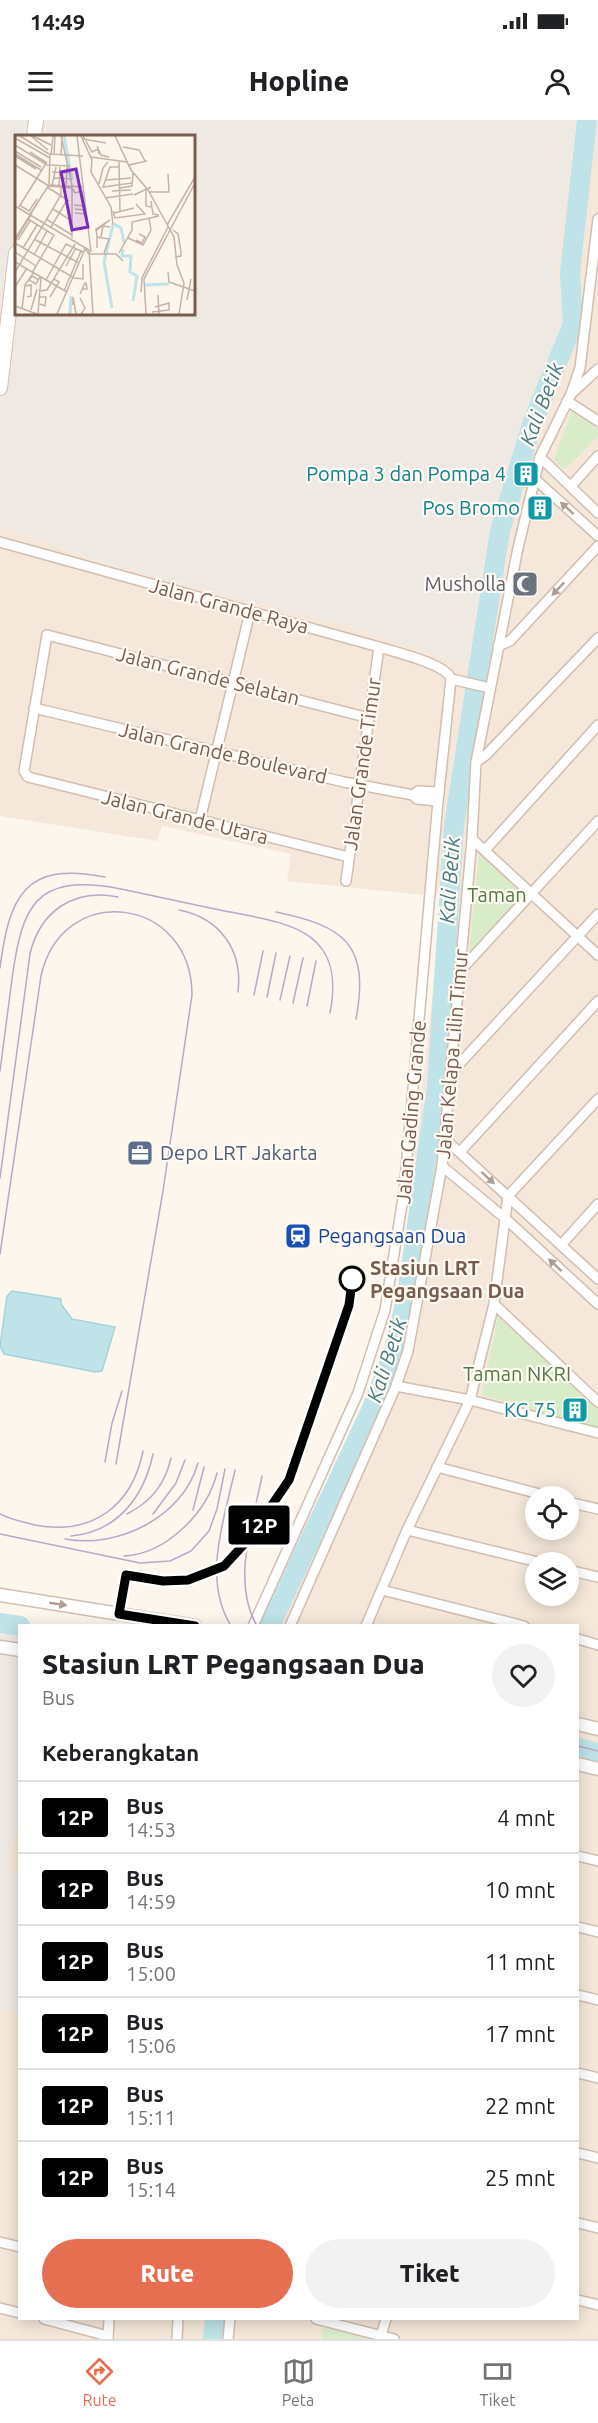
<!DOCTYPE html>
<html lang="id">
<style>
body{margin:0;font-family:Ubuntu,sans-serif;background:#f2f2f2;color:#202124;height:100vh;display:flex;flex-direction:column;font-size:22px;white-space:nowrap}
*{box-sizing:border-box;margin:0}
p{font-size:20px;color:#757577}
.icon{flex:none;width:33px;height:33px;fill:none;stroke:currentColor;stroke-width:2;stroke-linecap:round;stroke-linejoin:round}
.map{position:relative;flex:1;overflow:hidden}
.side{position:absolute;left:18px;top:1504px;width:561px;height:696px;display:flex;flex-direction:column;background:#fff;border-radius:0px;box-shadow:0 3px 15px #0003}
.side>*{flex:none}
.badge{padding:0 12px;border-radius:4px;font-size:21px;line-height:39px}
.buttons{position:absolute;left:525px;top:1366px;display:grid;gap:12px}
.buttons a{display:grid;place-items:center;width:54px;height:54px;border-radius:50%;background:#fff;box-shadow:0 3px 15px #0003;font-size:30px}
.map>.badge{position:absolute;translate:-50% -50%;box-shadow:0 0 0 3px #fff}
h2{padding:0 24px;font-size:22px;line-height:54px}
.round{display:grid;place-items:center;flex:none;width:63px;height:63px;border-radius:32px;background:#f2f2f2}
.summary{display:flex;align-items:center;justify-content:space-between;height:102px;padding:0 24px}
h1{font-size:28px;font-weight:800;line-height:45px}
.button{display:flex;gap:12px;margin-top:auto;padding:12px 24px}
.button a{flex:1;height:69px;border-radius:36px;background:#e76f51;color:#fff;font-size:24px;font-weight:800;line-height:69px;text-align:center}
.button a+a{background:#f2f2f2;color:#202124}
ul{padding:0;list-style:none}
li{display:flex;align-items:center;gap:18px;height:72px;padding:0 24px;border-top:2px solid #e0e0e0}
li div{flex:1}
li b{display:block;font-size:22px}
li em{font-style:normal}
li .badge{min-width:66px;font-weight:700;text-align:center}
.status{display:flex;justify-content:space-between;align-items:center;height:42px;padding:0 30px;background:#fff;direction:ltr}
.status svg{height:16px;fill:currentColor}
header{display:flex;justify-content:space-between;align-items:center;height:78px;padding:0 24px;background:#fff;font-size:27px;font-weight:800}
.tabs{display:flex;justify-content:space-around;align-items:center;height:84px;border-top:2px solid #e0e0e0;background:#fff;font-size:16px;color:#757577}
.tabs a{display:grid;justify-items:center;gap:3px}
.tabs .active{color:#e76f51}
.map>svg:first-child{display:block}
</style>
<div class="status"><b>14:49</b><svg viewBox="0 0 49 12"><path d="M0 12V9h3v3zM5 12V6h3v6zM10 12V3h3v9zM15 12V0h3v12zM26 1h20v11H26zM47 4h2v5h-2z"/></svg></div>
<header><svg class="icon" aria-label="menu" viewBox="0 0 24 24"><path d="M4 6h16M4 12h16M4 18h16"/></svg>Hopline<svg class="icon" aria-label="person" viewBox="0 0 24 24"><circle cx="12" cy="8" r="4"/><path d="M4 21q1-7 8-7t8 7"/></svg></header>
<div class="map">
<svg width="598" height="2219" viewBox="0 0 598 2219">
<rect width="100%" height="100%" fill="#fdf6ec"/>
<g fill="#f5e8da" fill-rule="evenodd">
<path d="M577,0H598V2219H0V1889L19,1893L20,2199H578V1506H254L356,1305L380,1246L402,1154L443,777L287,761L291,734L162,706L157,721L0,696V405L101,442L348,506L467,545L488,416L566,200L556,151ZM536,1377H568V1410H536ZM536,1443H568V1476H536Z"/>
<path d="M19,1698V1753L6,1749Z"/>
</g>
<g fill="#efe9e4" fill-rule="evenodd">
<path d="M0,0H577L556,151L566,200L488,416L467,545L348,506L101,442L0,405ZM16,16H194V194H16Z"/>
<path d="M0,1505L19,1507V1698L6,1749L19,1753V1893L0,1889Z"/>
</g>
<g fill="#d8ecc9">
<path d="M573,287L598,310V316L564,350L554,340Z"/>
<path d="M479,730L529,774L469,835Z"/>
<path d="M498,1195L598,1289V1308L482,1275Z"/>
<path d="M324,2207L371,2219H321Z"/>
</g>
<path fill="#bfe3e8" stroke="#a5d3da" stroke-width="1.5" d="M12,1171L61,1179V1184L72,1199L115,1207L102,1251L95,1252L4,1234L0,1226L7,1176Z"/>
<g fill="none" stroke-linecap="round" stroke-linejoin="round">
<path stroke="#a5d3da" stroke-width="3" d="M521,342L533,352"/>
<g stroke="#bfe3e8" stroke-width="20">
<path d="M0,1503L20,1506"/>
<path d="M270,1506L373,1286L394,1232L407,1175L437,966L454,706L500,411L532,304L573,204L570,153L587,0"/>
<path d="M578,1628L598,1633"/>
<path d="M213,2219L215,2199"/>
</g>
<defs>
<g id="minor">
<path d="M571,274L598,249"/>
<path d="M567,281L598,301"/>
<path d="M540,337L598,393"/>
<path d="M536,360L598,416"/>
<path d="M571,366L598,336"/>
<path d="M0,422L379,527C395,532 447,544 451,559"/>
<path d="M498,526L510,521L598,426"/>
<path d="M451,559L490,568"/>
<path d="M34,588L344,662L413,675L417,679L438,681"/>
<path d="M476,642L486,635L598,518"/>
<path d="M413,675L418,671L439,672"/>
<path d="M200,700L250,492"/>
<path d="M472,719L598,835"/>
<path d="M486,729L598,605"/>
<path d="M349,737L28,657L24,651L47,515L369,598"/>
<path d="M346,761L379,527"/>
<path d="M460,851L598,701"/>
<path d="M451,953L598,794"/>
<path d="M445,1019L598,1159"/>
<path d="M460,1032L598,881"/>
<path d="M442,1046L506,1099L598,1184"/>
<path d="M561,1125L598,1084"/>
<path d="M494,1184L598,1282"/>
<path d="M396,1266L470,1280L598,1313"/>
<path d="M437,1347L551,1377"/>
<path d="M568,1382L598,1389"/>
<path d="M407,1410L542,1443"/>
<path d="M568,1450L598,1457"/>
<path d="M382,1470L524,1506"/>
<path d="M253,1506L358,1273L385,1190L404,1072L438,681L451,559"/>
<path d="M290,1506L396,1266L408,1231L442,1046L472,719L476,642L518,428L540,337L571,274L580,248L598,99"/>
<path d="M366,1506L407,1410L470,1280L494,1184L508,1076L598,979"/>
<path d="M578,1519L598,1525"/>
<path d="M578,1736L598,1741"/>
<path d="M578,1807L598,1812"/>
<path d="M578,1875L598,1880"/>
<path d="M578,1953L598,1958"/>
<path d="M578,2033L598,2038"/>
<path d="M578,2103L598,2108"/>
<path d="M0,2122L20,2127"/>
<path d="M578,2180L598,2185"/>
<path d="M0,2188L20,2193"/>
<path d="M44,2199L108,2216"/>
<path d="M316,2199L394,2219"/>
<path d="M108,2219L109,2199"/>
<path d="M177,2219L178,2199"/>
<path d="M228,2219L230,2199"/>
<path d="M380,2219L386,2199"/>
</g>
<g id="tertiary">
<path d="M0,1475L195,1506"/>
<path d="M0,1527L20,1530"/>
<path d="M578,1604L598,1609"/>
<path d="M578,1644L598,1649"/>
</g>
<g id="secondary">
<path d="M34,16L36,0"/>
<path d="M0,268L16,133"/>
</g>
</defs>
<use href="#minor" stroke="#d1beb0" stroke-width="12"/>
<use href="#tertiary" stroke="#d1beb0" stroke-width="15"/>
<use href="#secondary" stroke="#d6c0b0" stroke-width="16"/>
<use href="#minor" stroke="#fff" stroke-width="9"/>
<use href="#tertiary" stroke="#fff" stroke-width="12"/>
<use href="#secondary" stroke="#fff" stroke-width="14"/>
<g stroke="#b9a8c9" stroke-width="1.5">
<path d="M179,790C220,798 243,830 238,872"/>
<path d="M276,792C344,806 370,824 356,899"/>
<path d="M0,848C9,776 25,741 105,757"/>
<path d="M254,875L263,831"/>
<path d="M267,877L276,833"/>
<path d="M280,880L290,836"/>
<path d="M293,883L303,838"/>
<path d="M307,886L316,841"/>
<path d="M0,951C4,920 8,890 12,859C22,786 35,754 116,768C151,775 185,783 220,790C284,803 347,806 330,893"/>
<path d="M0,1058L30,834C40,791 74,768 118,777"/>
<path d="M0,1134L41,856C62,760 192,776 192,875L163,1071L116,1344"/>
<path d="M105,1342L112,1303L122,1271"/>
<path d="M193,1390L204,1347"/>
<path d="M0,1394C11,1400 23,1402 35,1405C92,1416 132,1386 143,1331"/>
<path d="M127,1394C152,1381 165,1364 171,1338"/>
<path d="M153,1394L176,1363L185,1340"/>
<path d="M0,1414L140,1443L170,1441L191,1431L209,1411L217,1389L225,1349"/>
<path d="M71,1416C117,1412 144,1377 153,1334"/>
<path d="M65,1419C118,1429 183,1397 198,1343"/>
<path d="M124,1436C166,1434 207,1393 217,1353"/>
<path d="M231,1506C202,1459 224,1400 235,1350"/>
<path d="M257,1506C231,1461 253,1403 262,1356"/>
<path d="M578,1626L598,1631"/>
</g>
</g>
<defs><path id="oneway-solid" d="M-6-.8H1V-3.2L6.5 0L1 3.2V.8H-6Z" transform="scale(1.5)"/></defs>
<g fill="#af9d94">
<use href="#oneway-solid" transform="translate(567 388) rotate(-138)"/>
<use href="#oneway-solid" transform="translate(558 469) rotate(133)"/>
<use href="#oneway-solid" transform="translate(488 1058) rotate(42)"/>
<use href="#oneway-solid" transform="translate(555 1145) rotate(-137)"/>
<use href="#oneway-solid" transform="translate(58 1484) rotate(9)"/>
</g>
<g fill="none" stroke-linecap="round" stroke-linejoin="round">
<defs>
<path id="line" d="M195,1506L119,1494L126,1455L163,1461L188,1460L224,1446L248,1420L289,1360L349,1185L353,1154"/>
</defs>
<use href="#line" stroke="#fff" stroke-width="14"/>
<use href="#line" stroke="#010101" stroke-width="9"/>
</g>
<defs>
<symbol id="building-square" viewBox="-11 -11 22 22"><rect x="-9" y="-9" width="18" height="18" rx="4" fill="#0f9aa8" stroke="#fffaf3"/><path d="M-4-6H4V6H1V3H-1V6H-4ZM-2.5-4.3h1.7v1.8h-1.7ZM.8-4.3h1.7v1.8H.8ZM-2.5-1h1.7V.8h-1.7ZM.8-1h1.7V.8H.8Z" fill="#fff"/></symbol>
<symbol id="mosque-square" viewBox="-11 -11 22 22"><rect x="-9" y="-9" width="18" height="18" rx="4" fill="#6b7280" stroke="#fffaf3"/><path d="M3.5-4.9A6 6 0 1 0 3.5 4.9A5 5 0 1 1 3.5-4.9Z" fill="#fff"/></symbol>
<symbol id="office-square" viewBox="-11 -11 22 22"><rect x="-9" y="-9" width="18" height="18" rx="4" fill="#5c6f8a" stroke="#fffaf3"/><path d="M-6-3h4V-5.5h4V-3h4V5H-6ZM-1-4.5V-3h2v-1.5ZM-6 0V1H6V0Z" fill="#fff"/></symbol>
<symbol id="station-square" viewBox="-11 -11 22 22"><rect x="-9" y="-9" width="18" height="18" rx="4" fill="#1a4fb4" stroke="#fffaf3"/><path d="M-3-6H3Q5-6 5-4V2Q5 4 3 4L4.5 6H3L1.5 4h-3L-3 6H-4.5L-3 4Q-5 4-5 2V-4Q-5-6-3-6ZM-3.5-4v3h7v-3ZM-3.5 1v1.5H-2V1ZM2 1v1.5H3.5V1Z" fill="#fff"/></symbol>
</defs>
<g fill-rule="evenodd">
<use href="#building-square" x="511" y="339" width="30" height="30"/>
<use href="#building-square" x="525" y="373" width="30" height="30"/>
<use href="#mosque-square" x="510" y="449" width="30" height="30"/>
<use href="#office-square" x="125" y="1018" width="30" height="30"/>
<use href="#station-square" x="283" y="1101" width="30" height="30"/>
<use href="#building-square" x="560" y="1275" width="30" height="30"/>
</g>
<circle fill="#fff" stroke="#010101" stroke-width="3" cx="352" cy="1159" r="12"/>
<g text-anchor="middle" stroke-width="4.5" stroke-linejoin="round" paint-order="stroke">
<g font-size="20" fill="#0d838f" stroke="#fffaf3" text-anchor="end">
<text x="506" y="361">Pompa 3 dan Pompa 4</text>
<text x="520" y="395">Pos Bromo</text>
<text x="556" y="1297">KG 75</text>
</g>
<g font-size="20" fill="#5b616d" stroke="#fffaf3" text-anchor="end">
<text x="506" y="471">Musholla</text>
</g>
<g font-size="20" fill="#7a5c4d" stroke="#fffaf3">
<text transform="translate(229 486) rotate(15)" y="7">Jalan Grande Raya</text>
<text transform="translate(208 556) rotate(14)" y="7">Jalan Grande Selatan</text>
<text transform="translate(223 633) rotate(13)" y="7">Jalan Grande Boulevard</text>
<text transform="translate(362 644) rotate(-82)" y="7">Jalan Grande Timur</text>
<text transform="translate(185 697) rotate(14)" y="7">Jalan Grande Utara</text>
<text transform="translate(452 934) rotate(-85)" y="7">Jalan Kelapa Lilin Timur</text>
<text transform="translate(411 992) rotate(-85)" y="7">Jalan Gading Grande</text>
</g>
<g font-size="20" fill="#537a41" stroke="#fffaf3">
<text x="497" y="782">Taman</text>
<text x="517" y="1261">Taman NKRI</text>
</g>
<g font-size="20" fill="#4e5e75" stroke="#fffaf3" text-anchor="start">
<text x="160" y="1040">Depo LRT Jakarta</text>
</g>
<g font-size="20" fill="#164399" stroke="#fffaf3" text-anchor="start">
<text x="318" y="1123">Pegangsaan Dua</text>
</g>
<g font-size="20" font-weight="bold" fill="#7a5c4d" stroke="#fffaf3" text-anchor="start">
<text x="370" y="1155">Stasiun LRT<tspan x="370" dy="23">Pegangsaan Dua</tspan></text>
</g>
<g font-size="21" font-style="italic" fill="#437c86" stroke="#fffaf3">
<text transform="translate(542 284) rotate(-69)" y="7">Kali Betik</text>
<text transform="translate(450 760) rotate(-86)" y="7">Kali Betik</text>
<text transform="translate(387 1240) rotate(-72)" y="7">Kali Betik</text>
</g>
</g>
<g transform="translate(15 15)">
<rect width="180" height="180" fill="#fdf6ec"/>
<path fill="none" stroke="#bfe3e8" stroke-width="3" d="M49,1L57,45M99,89L106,93L109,108M108,114L107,121H116L115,137L122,141L118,166M130,150L154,149M97,173L89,127L98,90M55,179L56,161"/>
<path fill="none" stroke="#c5b3a7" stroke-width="1.5" d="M5,1L34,19M16,1L33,15M18,1L36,10M46,1L57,50V103M62,1L76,117M66,1L77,25L76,37L96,72L98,90M68,1L77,17L83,14L84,19M100,1L116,35L133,55L159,102L162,130L169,148L164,179M0,3L35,23M68,4L91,8M0,10L32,30L55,31M82,11L86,20L94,22M108,12L124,15L130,26M0,16L26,32M15,17L32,28M0,19L26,35M39,19L40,1M36,20L38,1M46,20L47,1M0,21L21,34M76,22L112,27M104,27L105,77M0,30L34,51M114,30L132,26M104,32H95L88,52L117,48M37,37L56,38M38,43L57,44M91,45L116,43M84,49L88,33L93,27M35,50L68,52M37,51L41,32M44,51L45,32M51,51L52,32M32,52L54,66M105,53L117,51L118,38M131,53V71L136,72M97,56L116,55M135,57H154L153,39M119,60L136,52M90,63L118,59M136,66L138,79L144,80M59,70L69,71L67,56L60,58M0,71L74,115L78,179M6,71L14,76L22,64M4,72L30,30M38,74L57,86M60,74L69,75V79L60,78M98,76L100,83L130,79L121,69M99,78L119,73M15,79L34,50L35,19L68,21M13,84L39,100L17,138M31,84L57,100M152,90L180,42M36,92L52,65M158,95L163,99L166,117V121L160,122M82,101L81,94L95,85L82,95M86,102L88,91L95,92M113,103L128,110L136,95L134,83M0,104L33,51L57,53L60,58M19,104L64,128M3,105L15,86M121,105L127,108L130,102L124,99M0,106L17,78M0,108L59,143L68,144V129M68,111L74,119H101L108,126M8,113L22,90M82,113V102L94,104L89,118M0,117L21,131M104,118L117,95V87L144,81M19,120L32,96M0,127L52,157M51,131L61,113M0,137L46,60V53M153,137L154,147L180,156M24,145L17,141L14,145L21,149L25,142M31,145L51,109L68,117M10,151L16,150V161L12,162M0,152L12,133M24,156L32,155L60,109M49,156L66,116M126,157L127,143L153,92M65,159L70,148H71L72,154H67M143,160L144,179M35,162L44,147L39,144M65,163L70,173L66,179M172,165L176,144M25,169L30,171L31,162H25M58,170V162L61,179M0,171L22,179M7,174L10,150L19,137M16,175L22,154M137,177L154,175V168L140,172M23,178L26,143M42,179L70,114M131,179L129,144L180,48"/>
<path fill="#7b2cbf" fill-opacity="0.15" stroke="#7b2cbf" stroke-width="3" d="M61,34L73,92L57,95L46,37Z"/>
<rect width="180" height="180" fill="none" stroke="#7a5c4d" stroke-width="3"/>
</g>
</svg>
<div class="buttons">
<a><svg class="icon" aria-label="locate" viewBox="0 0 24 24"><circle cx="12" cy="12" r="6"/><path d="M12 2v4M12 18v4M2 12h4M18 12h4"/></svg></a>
<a><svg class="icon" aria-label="layers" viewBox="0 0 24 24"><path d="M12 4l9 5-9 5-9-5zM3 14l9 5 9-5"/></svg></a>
</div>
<b class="badge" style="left:259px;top:1405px;background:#010101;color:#fff">12P</b>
<section class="side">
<div class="summary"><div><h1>Stasiun LRT Pegangsaan Dua</h1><p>Bus</p></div><a class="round"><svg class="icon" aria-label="heart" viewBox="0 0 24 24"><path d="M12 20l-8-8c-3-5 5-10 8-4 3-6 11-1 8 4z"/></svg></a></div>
<h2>Keberangkatan</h2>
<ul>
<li><span class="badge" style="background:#010101;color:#fff">12P</span><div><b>Bus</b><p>14:53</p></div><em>4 mnt</em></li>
<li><span class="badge" style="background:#010101;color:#fff">12P</span><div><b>Bus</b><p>14:59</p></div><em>10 mnt</em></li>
<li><span class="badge" style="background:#010101;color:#fff">12P</span><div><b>Bus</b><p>15:00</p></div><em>11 mnt</em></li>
<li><span class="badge" style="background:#010101;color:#fff">12P</span><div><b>Bus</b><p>15:06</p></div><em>17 mnt</em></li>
<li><span class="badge" style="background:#010101;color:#fff">12P</span><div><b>Bus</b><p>15:11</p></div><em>22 mnt</em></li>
<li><span class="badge" style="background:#010101;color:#fff">12P</span><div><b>Bus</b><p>15:14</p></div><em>25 mnt</em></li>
</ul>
<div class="button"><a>Rute</a><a>Tiket</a></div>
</section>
</div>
<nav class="tabs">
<a class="active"><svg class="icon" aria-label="directions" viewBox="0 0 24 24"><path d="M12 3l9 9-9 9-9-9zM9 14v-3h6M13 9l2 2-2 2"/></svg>Rute</a>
<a><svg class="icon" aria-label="map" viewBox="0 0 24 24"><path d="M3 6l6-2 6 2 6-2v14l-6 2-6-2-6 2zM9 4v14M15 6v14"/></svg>Peta</a>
<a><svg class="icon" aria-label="tickets" viewBox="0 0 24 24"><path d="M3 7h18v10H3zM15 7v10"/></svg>Tiket</a>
</nav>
